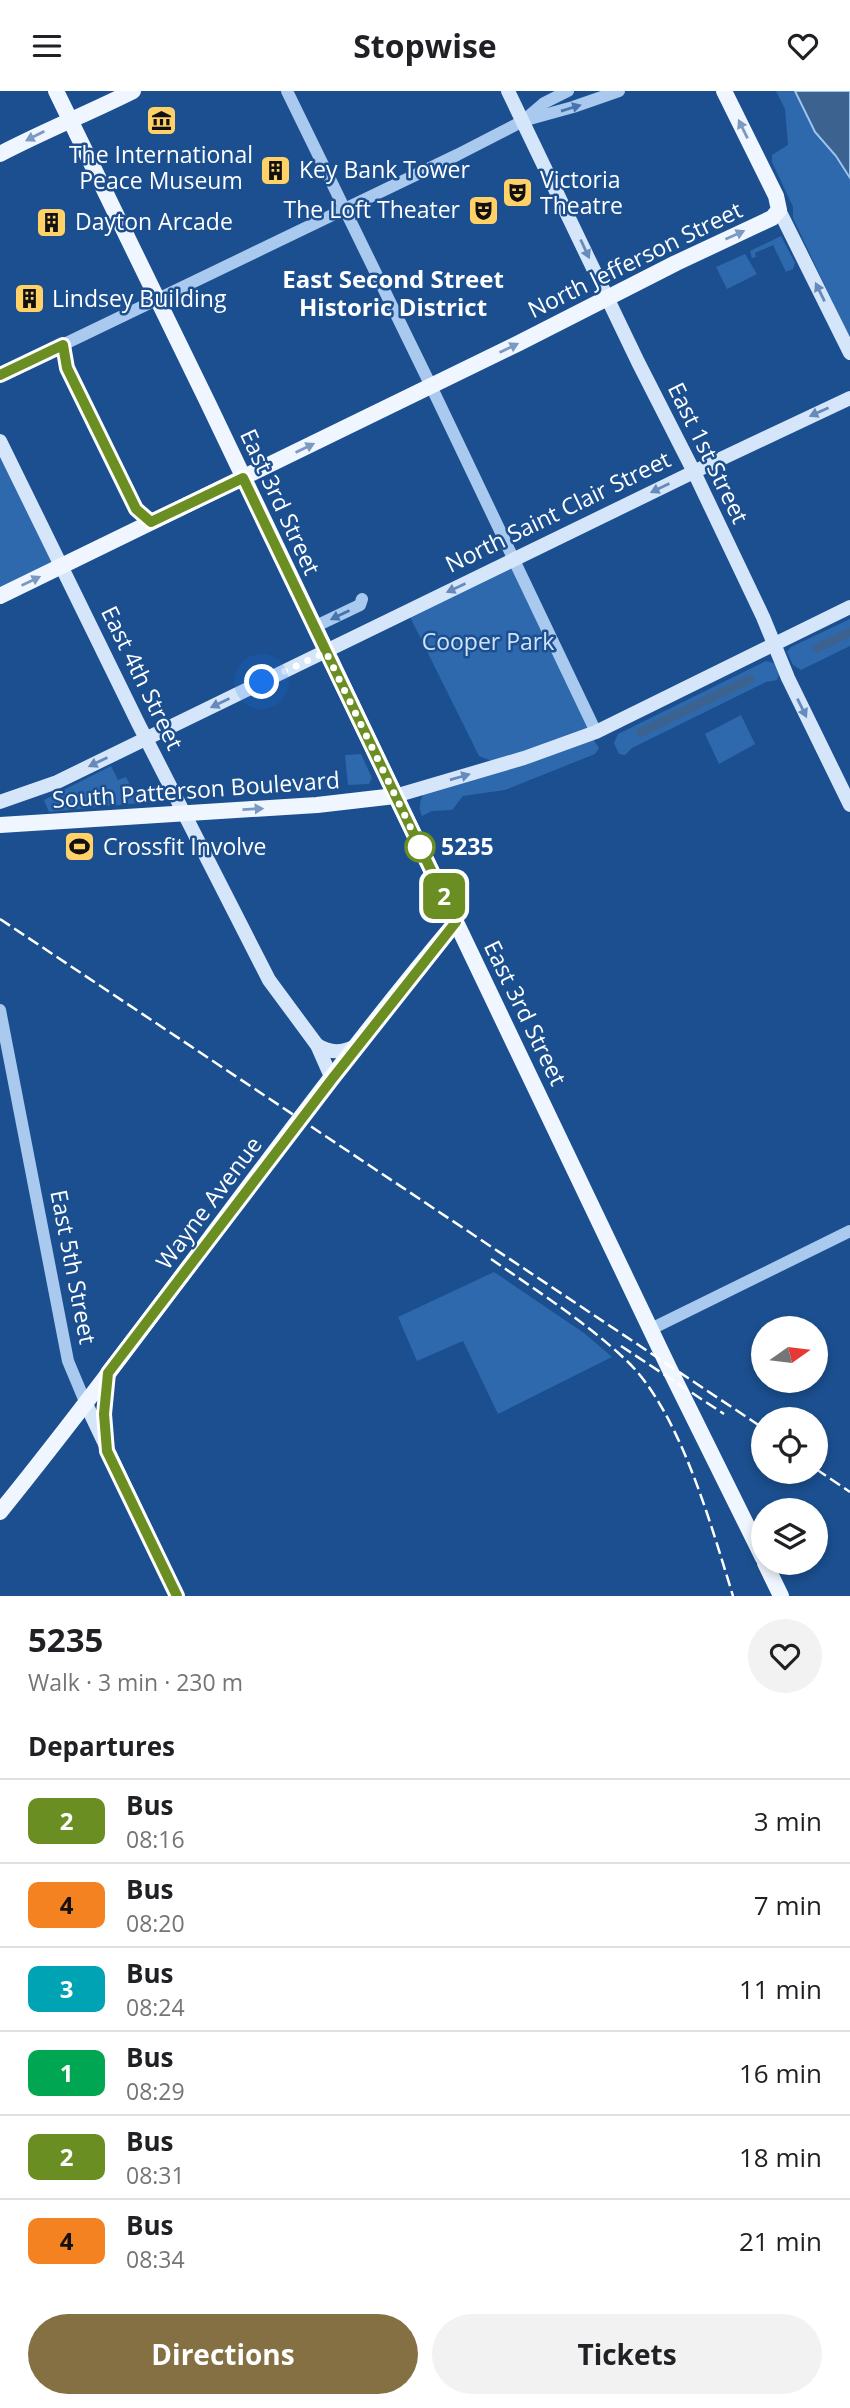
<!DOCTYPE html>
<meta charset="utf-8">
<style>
body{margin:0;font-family:"Open Sans",sans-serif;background:#f2f2f2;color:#202124;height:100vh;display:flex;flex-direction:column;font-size:26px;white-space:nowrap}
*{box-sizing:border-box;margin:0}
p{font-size:23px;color:#757577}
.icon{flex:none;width:38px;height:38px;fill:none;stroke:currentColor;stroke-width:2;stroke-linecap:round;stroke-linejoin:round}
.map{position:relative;height:1505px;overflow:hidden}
.side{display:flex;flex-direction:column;background:#fff;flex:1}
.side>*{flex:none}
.badge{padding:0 14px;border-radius:10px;font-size:24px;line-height:46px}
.needle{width:46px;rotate:76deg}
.buttons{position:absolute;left:751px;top:1225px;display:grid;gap:14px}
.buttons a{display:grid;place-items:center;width:77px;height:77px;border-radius:50%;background:#fff;box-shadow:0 4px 10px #0003;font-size:35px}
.you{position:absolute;width:35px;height:35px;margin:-18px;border:5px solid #fff;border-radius:50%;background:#1a73e8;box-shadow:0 0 0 10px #1a73e833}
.map>.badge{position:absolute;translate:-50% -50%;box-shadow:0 0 0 4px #fff}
h2{padding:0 28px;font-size:26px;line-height:63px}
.round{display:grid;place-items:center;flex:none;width:74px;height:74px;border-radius:37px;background:#f2f2f2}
.headline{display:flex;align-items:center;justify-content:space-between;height:119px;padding:0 28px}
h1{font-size:33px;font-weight:700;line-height:52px}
.primary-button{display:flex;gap:14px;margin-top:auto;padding:14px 28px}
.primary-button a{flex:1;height:80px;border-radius:42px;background:#847042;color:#fff;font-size:28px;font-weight:700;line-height:80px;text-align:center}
.primary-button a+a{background:#f2f2f2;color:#202124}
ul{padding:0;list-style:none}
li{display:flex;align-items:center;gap:21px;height:84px;padding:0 28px;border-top:2px solid #e0e0e0}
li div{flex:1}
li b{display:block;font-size:26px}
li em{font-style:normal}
li .badge{min-width:77px;font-weight:700;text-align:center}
header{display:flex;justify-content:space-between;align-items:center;height:91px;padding:0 28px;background:#fff;font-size:32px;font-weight:700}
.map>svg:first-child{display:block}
</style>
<header><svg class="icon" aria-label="menu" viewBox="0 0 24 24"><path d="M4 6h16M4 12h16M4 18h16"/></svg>Stopwise<svg class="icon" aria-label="heart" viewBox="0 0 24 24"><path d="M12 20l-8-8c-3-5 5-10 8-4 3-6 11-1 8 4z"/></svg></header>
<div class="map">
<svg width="850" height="1505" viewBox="0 0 850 1505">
<rect width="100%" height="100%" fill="#1b4f8f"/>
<g fill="#2e69ad">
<path d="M776,0H795L815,41L836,65L850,87V248L793,127V116L772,71V64L788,54L785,18Z"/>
<path d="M781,145L795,172L793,178L786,181L773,154L755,162L756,166L752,167L750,160Z"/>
<path d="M745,163L757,183L727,198L716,176Z"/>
<path d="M0,350L61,475L0,505Z"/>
<path d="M514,469L596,641L502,674L479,665L407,520Z"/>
<path d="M850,528V555L801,579L793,574L787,561L791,556Z"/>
<path d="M766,570L774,572L779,584L777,589L766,591L632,657L625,664L619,663L614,652L618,643Z"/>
<path d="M741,624L755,653L719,673L705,643Z"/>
<path d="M593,648L599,657L595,663L505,699L463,705L452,719L432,720L422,725C418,717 420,711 423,703Z"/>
<path d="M361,663L372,687L369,693L348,694L345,664Z"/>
<path d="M111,675L118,689L126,686L139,712L49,721L44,709Z"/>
<path d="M494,1181L584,1242L612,1266L498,1323L463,1250L417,1270L398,1226Z"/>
</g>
<path fill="#3c6290" stroke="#9cc4f0" stroke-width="2" d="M795,0H850V87L836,65L815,41Z"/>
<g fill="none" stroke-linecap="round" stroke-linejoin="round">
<g stroke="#3c6290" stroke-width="9">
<path d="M817,557L850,541"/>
<path d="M641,641L750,588"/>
</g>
<g stroke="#a9c9ee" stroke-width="12">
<path d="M287,0L431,295L596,641"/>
<path d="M526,29L573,16L619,0"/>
<path d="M0,284L457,64L523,30L544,12L568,0"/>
<path d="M314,536L360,514L362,508"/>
<path d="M0,919L68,1270L86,1313"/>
<path d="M651,1238L850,1140"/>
</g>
<g stroke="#d6e6fa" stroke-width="14">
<path d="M508,0L638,271L694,381L763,526L788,587L850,714"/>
<path d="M779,119L850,262"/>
<path d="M0,350L139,634L269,889L317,954L332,988"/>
<path d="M395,705L524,667L596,641L850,516"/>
<path d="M0,711L57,691L708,374L850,307"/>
<path d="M317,954C331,963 345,962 359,953"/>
<path d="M86,1313L177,1505"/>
<path d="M106,1348L104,1323L108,1282"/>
</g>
<g stroke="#f0f6ff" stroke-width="16">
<path d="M56,0L208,312L669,1277L763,1467"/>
<path d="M0,63C44,40 89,22 133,0"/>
<path d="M0,505L519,252L676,172L772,127L779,119L776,105L724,0"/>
<path d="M0,734L317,714L395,705"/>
<path d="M0,1421C156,1228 296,1021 456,831"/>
<path d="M765,1472L781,1505"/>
</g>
<g stroke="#fff" stroke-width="2.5" stroke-dasharray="12 5" stroke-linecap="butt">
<path d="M0,828L763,1337"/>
<path d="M491,1168C537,1200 586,1231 627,1270C680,1321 711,1434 733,1505"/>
<path d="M621,1255L724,1323"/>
<path d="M816,1378L850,1401"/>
</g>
</g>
<defs><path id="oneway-solid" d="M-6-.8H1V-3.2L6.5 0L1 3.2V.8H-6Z" transform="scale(1.75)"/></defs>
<g fill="#4674ac">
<use href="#oneway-solid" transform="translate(571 17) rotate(-17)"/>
<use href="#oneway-solid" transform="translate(340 524) rotate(154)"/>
</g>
<g fill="#7b9ac1">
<use href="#oneway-solid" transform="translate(743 38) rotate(-116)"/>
<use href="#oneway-solid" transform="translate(35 45) rotate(153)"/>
<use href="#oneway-solid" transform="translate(735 144) rotate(-24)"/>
<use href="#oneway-solid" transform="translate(509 257) rotate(-26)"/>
<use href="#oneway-solid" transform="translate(305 357) rotate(-26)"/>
<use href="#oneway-solid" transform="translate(31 490) rotate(-26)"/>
<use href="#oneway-solid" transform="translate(253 718) rotate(-3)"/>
</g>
<g fill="#668bba">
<use href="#oneway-solid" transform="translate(585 158) rotate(65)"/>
<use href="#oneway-solid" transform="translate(820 201) rotate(-116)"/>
<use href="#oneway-solid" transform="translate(819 321) rotate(156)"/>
<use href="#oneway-solid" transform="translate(660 397) rotate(154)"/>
<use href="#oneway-solid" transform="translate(456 497) rotate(155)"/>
<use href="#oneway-solid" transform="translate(220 612) rotate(154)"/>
<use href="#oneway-solid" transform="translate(802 617) rotate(64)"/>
<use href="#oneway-solid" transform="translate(98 671) rotate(154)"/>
<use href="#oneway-solid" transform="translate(460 686) rotate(-16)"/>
</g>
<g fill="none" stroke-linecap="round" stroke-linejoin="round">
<defs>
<path id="line" d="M0,284L63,254L67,277L136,418L151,431L243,387L456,831L332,988L108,1282L104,1323L107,1360L177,1505"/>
</defs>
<use href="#line" stroke="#fff" stroke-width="16"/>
<use href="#line" stroke="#6b8e23" stroke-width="10"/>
<path stroke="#fff" stroke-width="7" stroke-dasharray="0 12.6" d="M262,591L326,561L420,756"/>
</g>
<defs>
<symbol id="museum-square" viewBox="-11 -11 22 22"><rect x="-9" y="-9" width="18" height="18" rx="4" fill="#ffd166" stroke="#1b4f8f"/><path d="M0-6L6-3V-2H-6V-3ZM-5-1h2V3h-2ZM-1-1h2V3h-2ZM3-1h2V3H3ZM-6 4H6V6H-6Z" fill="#111"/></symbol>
<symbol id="building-square" viewBox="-11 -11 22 22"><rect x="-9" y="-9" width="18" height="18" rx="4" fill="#ffd166" stroke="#1b4f8f"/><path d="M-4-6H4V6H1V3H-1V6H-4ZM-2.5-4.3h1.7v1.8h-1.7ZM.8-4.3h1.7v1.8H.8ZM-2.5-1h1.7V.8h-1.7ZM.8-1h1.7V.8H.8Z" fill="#111"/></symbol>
<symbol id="theatre-square" viewBox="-11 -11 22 22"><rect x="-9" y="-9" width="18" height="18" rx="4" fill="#ffd166" stroke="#1b4f8f"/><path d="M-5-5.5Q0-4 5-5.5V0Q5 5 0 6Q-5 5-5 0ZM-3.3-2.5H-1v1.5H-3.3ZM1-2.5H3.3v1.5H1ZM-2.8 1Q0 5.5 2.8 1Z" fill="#111"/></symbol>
<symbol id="stadium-square" viewBox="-11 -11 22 22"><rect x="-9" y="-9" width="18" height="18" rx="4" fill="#ffd166" stroke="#1b4f8f"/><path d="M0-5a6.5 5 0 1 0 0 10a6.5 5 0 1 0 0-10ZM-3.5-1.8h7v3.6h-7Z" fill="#111"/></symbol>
</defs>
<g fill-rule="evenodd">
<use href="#museum-square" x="144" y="12" width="35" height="35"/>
<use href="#building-square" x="258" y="62" width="35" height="35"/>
<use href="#theatre-square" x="500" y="84" width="35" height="35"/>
<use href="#theatre-square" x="466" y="102" width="35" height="35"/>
<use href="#building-square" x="34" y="114" width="35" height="35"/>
<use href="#building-square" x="12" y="190" width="35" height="35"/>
<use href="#stadium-square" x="62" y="738" width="35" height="35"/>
</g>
<circle fill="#fff" stroke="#6b8e23" stroke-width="3.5" cx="420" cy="756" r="14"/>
<g text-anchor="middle" stroke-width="5" stroke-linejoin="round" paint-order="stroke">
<g font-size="23" fill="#fff" stroke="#1b4f8f" text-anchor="start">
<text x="161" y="72" text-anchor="middle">The International<tspan x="161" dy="26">Peace Museum</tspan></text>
<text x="299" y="87">Key Bank Tower</text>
<text x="540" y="97">Victoria<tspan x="540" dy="26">Theatre</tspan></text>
<text x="460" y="127" text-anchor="end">The Loft Theater</text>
<text x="75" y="139">Dayton Arcade</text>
<text x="52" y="216">Lindsey Building</text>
<text x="103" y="764">Crossfit Involve</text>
</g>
<g font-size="23" fill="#fff" stroke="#1b4f8f">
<text transform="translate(635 169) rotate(-26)" y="8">North Jefferson Street</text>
<text transform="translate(708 362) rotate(64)" y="8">East 1st Street</text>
<text transform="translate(280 411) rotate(65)" y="8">East 3rd Street</text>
<text transform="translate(558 421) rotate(-26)" y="8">North Saint Clair Street</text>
<text transform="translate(142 587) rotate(64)" y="8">East 4th Street</text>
<text transform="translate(196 699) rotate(-4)" y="8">South Patterson Boulevard</text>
<text transform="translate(525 922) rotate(64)" y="8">East 3rd Street</text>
<text transform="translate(209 1112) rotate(-53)" y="8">Wayne Avenue</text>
<text transform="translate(73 1176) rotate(79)" y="8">East 5th Street</text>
</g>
<g font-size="23" fill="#cfe3fa" stroke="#1b4f8f">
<text x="488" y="559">Cooper Park</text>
</g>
<g font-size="23" font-weight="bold" fill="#fff" stroke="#1b4f8f" text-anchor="start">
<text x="441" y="764">5235</text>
</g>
<g font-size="24" font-weight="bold" fill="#fff" stroke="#1b4f8f">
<text x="393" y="197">East Second Street<tspan x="393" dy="28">Historic District</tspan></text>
</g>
</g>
</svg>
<div class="buttons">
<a><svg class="needle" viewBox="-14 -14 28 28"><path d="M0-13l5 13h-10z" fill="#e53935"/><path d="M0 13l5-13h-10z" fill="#757577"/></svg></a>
<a><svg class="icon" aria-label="locate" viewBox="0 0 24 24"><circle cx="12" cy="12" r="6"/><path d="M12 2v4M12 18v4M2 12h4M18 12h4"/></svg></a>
<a><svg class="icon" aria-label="layers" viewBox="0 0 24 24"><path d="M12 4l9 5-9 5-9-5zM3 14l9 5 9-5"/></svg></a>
</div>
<div class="you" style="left:262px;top:591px"></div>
<b class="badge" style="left:444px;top:805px;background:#6b8e23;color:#fff">2</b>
</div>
<section class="side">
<div class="headline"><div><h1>5235</h1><p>Walk · 3 min · 230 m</p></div><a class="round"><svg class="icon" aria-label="heart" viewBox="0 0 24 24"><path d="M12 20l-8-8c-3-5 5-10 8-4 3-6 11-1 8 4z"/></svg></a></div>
<h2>Departures</h2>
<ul>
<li><span class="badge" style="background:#6b8e23;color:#fff">2</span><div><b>Bus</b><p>08:16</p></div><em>3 min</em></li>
<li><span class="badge" style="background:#f58220;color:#111">4</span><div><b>Bus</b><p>08:20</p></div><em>7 min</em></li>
<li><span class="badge" style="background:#00a3b4;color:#fff">3</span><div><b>Bus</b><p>08:24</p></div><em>11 min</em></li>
<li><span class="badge" style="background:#00a651;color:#fff">1</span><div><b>Bus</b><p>08:29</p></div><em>16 min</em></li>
<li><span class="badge" style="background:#6b8e23;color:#fff">2</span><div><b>Bus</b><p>08:31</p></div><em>18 min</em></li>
<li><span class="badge" style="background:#f58220;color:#111">4</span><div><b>Bus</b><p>08:34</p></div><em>21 min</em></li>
</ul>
<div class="primary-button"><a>Directions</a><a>Tickets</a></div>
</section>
